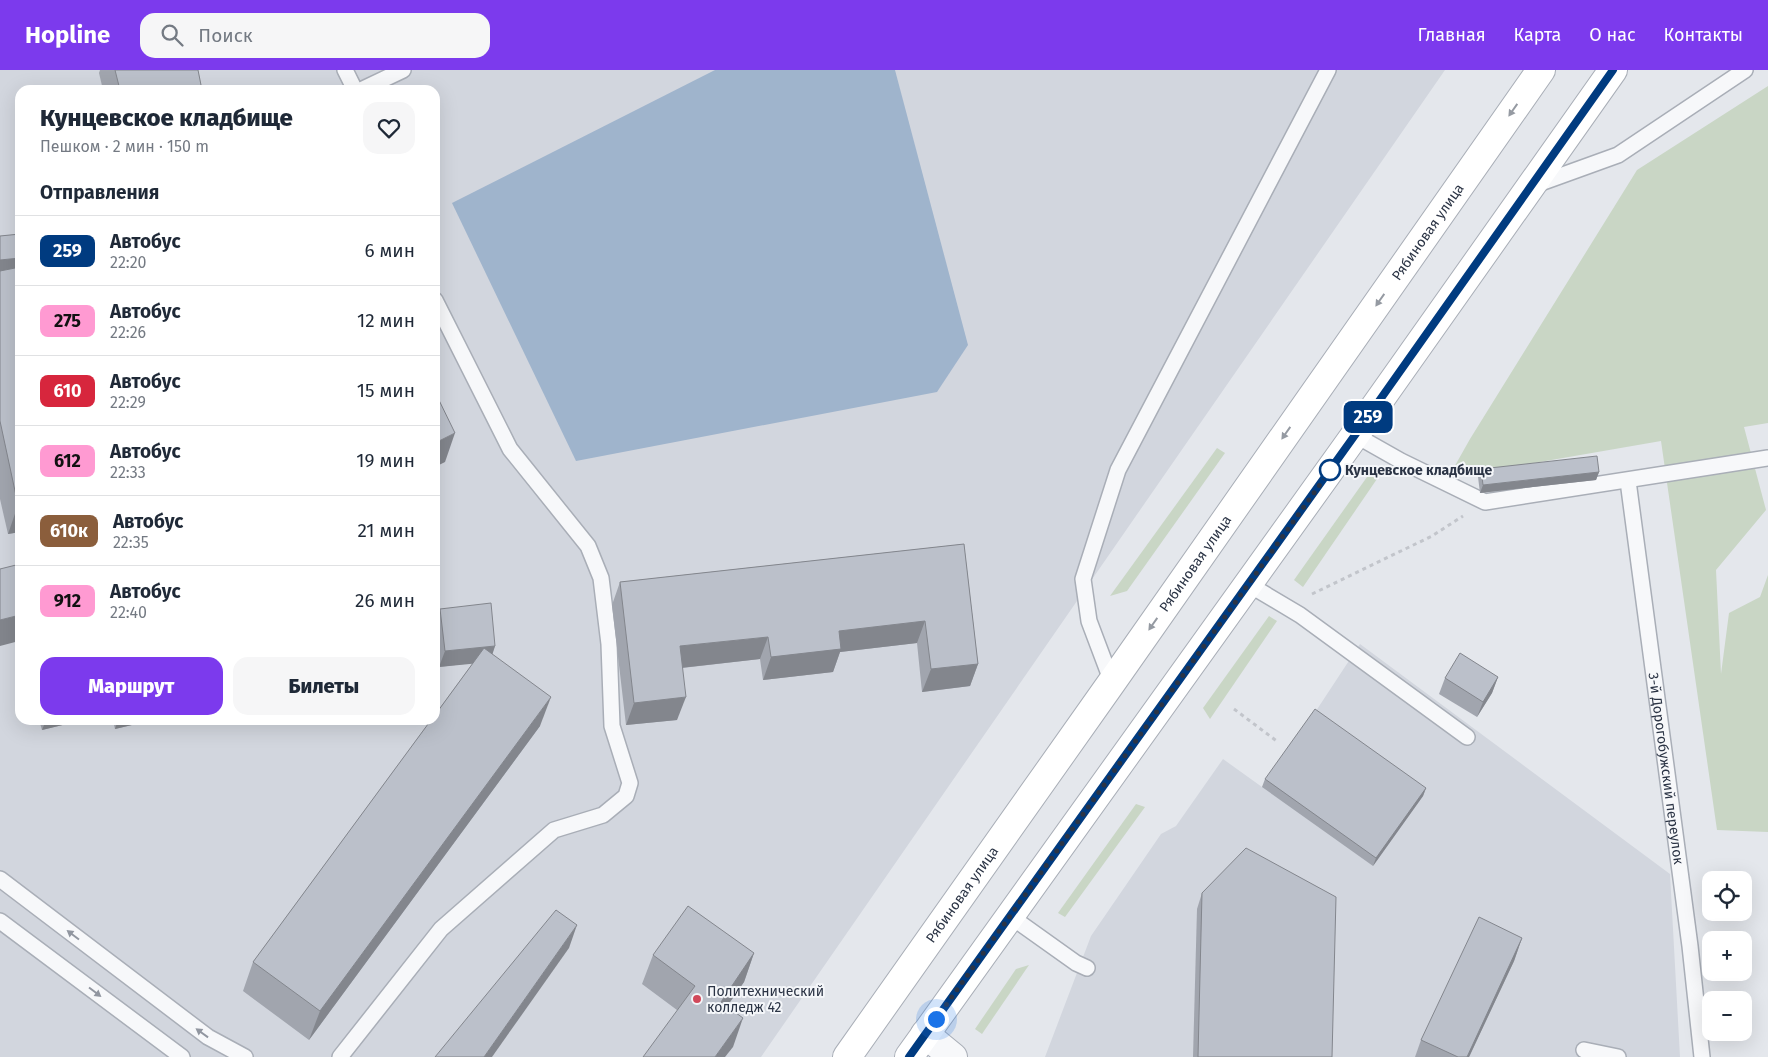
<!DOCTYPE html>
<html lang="ru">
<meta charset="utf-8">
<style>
body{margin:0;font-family:"Fira Sans",sans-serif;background:#f6f6f7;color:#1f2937;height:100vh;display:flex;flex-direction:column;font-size:19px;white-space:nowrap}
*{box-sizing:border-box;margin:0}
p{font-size:16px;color:#747a83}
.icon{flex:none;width:28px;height:28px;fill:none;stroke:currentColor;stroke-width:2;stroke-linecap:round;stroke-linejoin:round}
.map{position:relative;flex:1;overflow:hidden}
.drawer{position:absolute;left:15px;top:15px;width:425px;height:640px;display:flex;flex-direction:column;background:#fff;border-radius:15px;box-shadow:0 5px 20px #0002}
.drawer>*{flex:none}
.badge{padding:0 10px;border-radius:8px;font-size:18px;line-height:32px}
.fabs{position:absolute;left:1702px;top:801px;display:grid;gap:10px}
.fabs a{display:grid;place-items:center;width:50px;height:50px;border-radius:10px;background:#fff;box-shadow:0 5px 20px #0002;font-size:25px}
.you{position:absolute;width:25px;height:25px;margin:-12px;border:4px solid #fff;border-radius:50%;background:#1a73e8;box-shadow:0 0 0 8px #1a73e833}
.map>.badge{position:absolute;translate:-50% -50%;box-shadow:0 0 0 2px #fff}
h2{padding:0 25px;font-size:19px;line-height:45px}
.round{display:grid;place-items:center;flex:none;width:52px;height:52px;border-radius:15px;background:#f6f6f7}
.overview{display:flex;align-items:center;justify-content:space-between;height:85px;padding:0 25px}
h1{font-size:24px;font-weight:800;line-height:38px}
.button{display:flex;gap:10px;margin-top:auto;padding:10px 25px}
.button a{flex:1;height:58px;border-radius:15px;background:#7c3aed;color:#fff;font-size:20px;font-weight:800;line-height:58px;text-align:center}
.button a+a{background:#f6f6f7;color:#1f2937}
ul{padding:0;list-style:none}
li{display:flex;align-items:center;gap:15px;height:70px;padding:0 25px;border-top:1px solid #e0e1e3}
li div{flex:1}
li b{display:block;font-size:19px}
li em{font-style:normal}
li .badge{min-width:55px;font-weight:700;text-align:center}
header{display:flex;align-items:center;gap:30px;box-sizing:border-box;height:70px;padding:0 25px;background:#7c3aed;color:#fff}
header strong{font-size:24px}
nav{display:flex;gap:28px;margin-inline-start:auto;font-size:18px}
.search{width:350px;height:45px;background:#f6f6f7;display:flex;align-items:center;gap:12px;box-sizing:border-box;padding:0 18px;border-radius:15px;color:#747a83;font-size:19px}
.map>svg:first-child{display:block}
</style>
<header>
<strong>Hopline</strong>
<div class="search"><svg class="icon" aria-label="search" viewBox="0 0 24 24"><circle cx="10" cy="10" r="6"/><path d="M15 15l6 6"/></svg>Поиск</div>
<nav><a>Главная</a><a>Карта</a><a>О нас</a><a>Контакты</a></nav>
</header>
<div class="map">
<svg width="1768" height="987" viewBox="0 0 1768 987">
<rect width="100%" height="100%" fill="#e4e7ec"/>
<g fill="#d2d6de" fill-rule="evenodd">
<path d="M0,0H1445L761,987H0ZM20,20H435V650H20Z"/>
<path d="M1360,574L1670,804L1680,987H1045L1091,866L1161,764L1176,756L1223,689L1262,717L1312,647Z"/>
</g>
<g fill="#c9d6c5">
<path d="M1768,16V353L1744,357L1766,440L1716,500L1721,604L1729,543L1760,527L1768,505V762L1717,760L1661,371L1448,408L1470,369L1637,100Z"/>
<path d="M1217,378L1225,383L1127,521L1110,526Z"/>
<path d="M1379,406L1303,517L1294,510L1367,407Z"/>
<path d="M1269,546L1277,551L1210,649L1203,638Z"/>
<path d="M1136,734L1145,737L1065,847L1058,843Z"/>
<path d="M1029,895L982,964L975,959L1016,899Z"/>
</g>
<path fill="#9fb4cc" d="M715,0H895L968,275L937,322L576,391L452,133Z"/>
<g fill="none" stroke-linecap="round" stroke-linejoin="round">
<defs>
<g id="lane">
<path d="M345,0L355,20"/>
<path d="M361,20L403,0"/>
<path d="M1535,115L1618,85L1745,0"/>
<path d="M1355,365L1401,391L1485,432L1768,388"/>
<path id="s1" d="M1628,411L1690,876L1702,987"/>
<path d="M1248,514L1300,545L1467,667"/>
<path d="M1112,612L1089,551L1083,509L1118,400L1328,0"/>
<path d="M0,809L208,967L245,987"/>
<path d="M1010,846L1076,893L1087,898"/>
<path d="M0,851L182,987"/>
<path d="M1584,980L1618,987"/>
<path d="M340,987L441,859L554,760L603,745L626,726L630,713L612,656L609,574L601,508L588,476L510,379L435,230"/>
</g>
<path id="street" d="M925,964L953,987"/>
<g id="secondary">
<path id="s2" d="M847,987L1112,612L1541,0"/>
<path d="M909,987L1355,365L1613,0"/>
</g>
</defs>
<use href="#lane" stroke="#a9aeb7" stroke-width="18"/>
<use href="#street" stroke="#a9aeb7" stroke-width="30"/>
<use href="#secondary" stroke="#a9aeb7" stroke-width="30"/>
<g stroke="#c2c5cb" stroke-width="3" stroke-dasharray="4 4" stroke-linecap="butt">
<path d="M1312,524L1432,466L1463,446"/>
<path d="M1234,639L1278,672"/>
</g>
<use href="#lane" stroke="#f7f8fa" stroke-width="15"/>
<use href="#street" stroke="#f7f8fa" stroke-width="28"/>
<use href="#secondary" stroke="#fff" stroke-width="28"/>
</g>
<g fill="#a1a5ae">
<path d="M100,0H198L202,20H103L99,3Z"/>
<path d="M20,164V462L8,464L0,429V166Z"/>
<path d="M1481,399L1599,402L1596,410L1480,423L1478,407Z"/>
<path d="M964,474L978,594L970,616L922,622L917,573L840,582L833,602L763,610L760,589L682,598L677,650L626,655L612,535L620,512Z"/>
<path d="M440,539L495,576L492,584L540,656L309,970L243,921L253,892L473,593L439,597L435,561V553Z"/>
<path d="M1498,607L1492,623L1477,647L1439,624L1445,608Z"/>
<path d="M39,650H83L42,660Z"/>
<path d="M113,650H138L136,654L115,659Z"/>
<path d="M1265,709L1426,718L1423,726L1373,796L1262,717Z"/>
<path d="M1202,823L1332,987H1193L1197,839Z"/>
<path d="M1522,868L1514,891L1469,987H1415L1421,970Z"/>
<path d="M754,883L744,912L727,936L733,977L677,940L642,914L653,885Z"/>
</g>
<g fill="#83868d">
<path d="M20,188V202L0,205V190Z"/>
<path d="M455,363L445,392L435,397V373Z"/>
<path d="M1599,402L1596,410L1480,423L1483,415Z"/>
<path d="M18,435H20V462L8,464Z"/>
<path d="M20,545L19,571L0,576V550Z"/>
<path d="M925,551L917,573L840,582L833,602L763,610L771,587L839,561Z"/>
<path d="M768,567L760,589L671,599L680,576Z"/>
<path d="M495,576L490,592L439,597L445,581Z"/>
<path d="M978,594L970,616L922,622L931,599Z"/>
<path d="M1498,607L1492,623L1477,647L1483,632Z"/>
<path d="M551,627L540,656L309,970L320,941Z"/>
<path d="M686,627L677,650L626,655L634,633Z"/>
<path d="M46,650H83L42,660Z"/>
<path d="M118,650H138L136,654L115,659Z"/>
<path d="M1426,718L1423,726L1373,796L1376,788Z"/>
<path d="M577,855L569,878L492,987H484Z"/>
<path d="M1522,868L1514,891L1469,987H1467Z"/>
<path d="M754,883L744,912L710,961L721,932Z"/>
<path d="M743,948L733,977L725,987H715Z"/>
</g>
<g fill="#bbc0ca" stroke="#83868d">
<path d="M115,0H198L202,20H120Z"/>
<path d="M20,164V188L0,190V166Z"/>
<path d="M20,197V435H18L0,351V201Z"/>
<path d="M435,322L455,363L435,373Z"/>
<path d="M1597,386L1599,402L1483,415L1481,399Z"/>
<path d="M964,474L978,594L931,599L925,551L839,561L841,579L771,587L768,567L680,576L686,627L634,633L620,512Z"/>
<path d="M20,494V545L0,550V499Z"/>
<path d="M491,533L495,576L445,581L440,539Z"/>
<path d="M484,578L551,627L320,941L253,892L431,650H435V645Z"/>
<path d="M1460,583L1498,607L1483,632L1445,608Z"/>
<path d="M1315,639L1426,718L1376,788L1265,709Z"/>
<path d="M1246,778L1336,827L1332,987H1198L1202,823Z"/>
<path d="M688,836L754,883L721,932L743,948L715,987H643L695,916L653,885Z"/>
<path d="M556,840L577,855L484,987H435Z"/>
<path d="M1479,847L1522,868L1467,987H1458L1421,970Z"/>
</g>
<defs><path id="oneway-solid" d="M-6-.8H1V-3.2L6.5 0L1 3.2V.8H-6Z" transform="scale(1.25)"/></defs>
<g fill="#959aa2">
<use href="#oneway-solid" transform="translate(1513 40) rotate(125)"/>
<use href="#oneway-solid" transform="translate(1380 230) rotate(125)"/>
<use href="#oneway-solid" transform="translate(1286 363) rotate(125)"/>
<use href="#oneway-solid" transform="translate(1153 554) rotate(125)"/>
</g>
<g fill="#9196a0">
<use href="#oneway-solid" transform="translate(73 865) rotate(-143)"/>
<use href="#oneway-solid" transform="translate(95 922) rotate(37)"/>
<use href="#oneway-solid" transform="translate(202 963) rotate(-144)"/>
</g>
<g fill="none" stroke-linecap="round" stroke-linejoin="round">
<defs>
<path id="line" d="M909,987L1355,365L1613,0"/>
</defs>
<use href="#line" stroke="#fff" stroke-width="11"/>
<use href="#line" stroke="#003b80" stroke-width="8"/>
<path stroke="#2b3445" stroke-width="5" stroke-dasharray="0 9" d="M936,949L1334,395L1330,400"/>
</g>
<circle fill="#fff" stroke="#003b80" stroke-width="2.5" cx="1330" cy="400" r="10"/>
<circle fill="#d1495b" stroke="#f4f6f9" stroke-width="2" cx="697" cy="929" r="5"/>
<g text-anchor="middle" stroke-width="4" stroke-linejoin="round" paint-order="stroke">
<g font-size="14" fill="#2b3445" stroke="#f4f6f9">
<text dy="5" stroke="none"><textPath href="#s2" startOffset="1009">Рябиновая улица</textPath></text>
<text dy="5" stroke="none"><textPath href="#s2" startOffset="604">Рябиновая улица</textPath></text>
<text dy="5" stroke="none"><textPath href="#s1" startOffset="290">3-й Дорогобужский переулок</textPath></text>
<text dy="5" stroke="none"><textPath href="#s2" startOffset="199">Рябиновая улица</textPath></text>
</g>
<g font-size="14" font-weight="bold" fill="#2b3445" stroke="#f4f6f9" text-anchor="start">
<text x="1345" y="405">Кунцевское кладбище</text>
</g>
<g font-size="14" fill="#2b3445" stroke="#f4f6f9" text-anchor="start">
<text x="707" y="926">Политехнический<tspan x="707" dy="16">колледж 42</tspan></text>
</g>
</g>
</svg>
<div class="fabs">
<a><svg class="icon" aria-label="locate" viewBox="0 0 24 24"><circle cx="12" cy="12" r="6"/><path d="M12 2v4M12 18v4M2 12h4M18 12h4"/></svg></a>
<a>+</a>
<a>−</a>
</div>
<div class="you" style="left:936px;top:949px"></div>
<b class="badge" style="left:1368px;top:347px;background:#003b80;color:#fff">259</b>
<section class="drawer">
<div class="overview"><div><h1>Кунцевское кладбище</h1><p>Пешком · 2 мин · 150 m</p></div><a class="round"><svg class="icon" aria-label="heart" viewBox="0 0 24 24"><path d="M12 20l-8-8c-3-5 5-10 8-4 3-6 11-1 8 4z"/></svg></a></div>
<h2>Отправления</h2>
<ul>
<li><span class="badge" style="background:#003b80;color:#fff">259</span><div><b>Автобус</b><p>22:20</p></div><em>6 мин</em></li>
<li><span class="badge" style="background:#ff9ad2;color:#111">275</span><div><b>Автобус</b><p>22:26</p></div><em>12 мин</em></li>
<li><span class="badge" style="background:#d7263d;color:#fff">610</span><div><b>Автобус</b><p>22:29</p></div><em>15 мин</em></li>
<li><span class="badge" style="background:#ff9ad2;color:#111">612</span><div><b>Автобус</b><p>22:33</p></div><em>19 мин</em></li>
<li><span class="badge" style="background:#8b5e3c;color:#fff">610к</span><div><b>Автобус</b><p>22:35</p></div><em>21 мин</em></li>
<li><span class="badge" style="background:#ff9ad2;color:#111">912</span><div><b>Автобус</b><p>22:40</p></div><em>26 мин</em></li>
</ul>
<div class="button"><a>Маршрут</a><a>Билеты</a></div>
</section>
</div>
